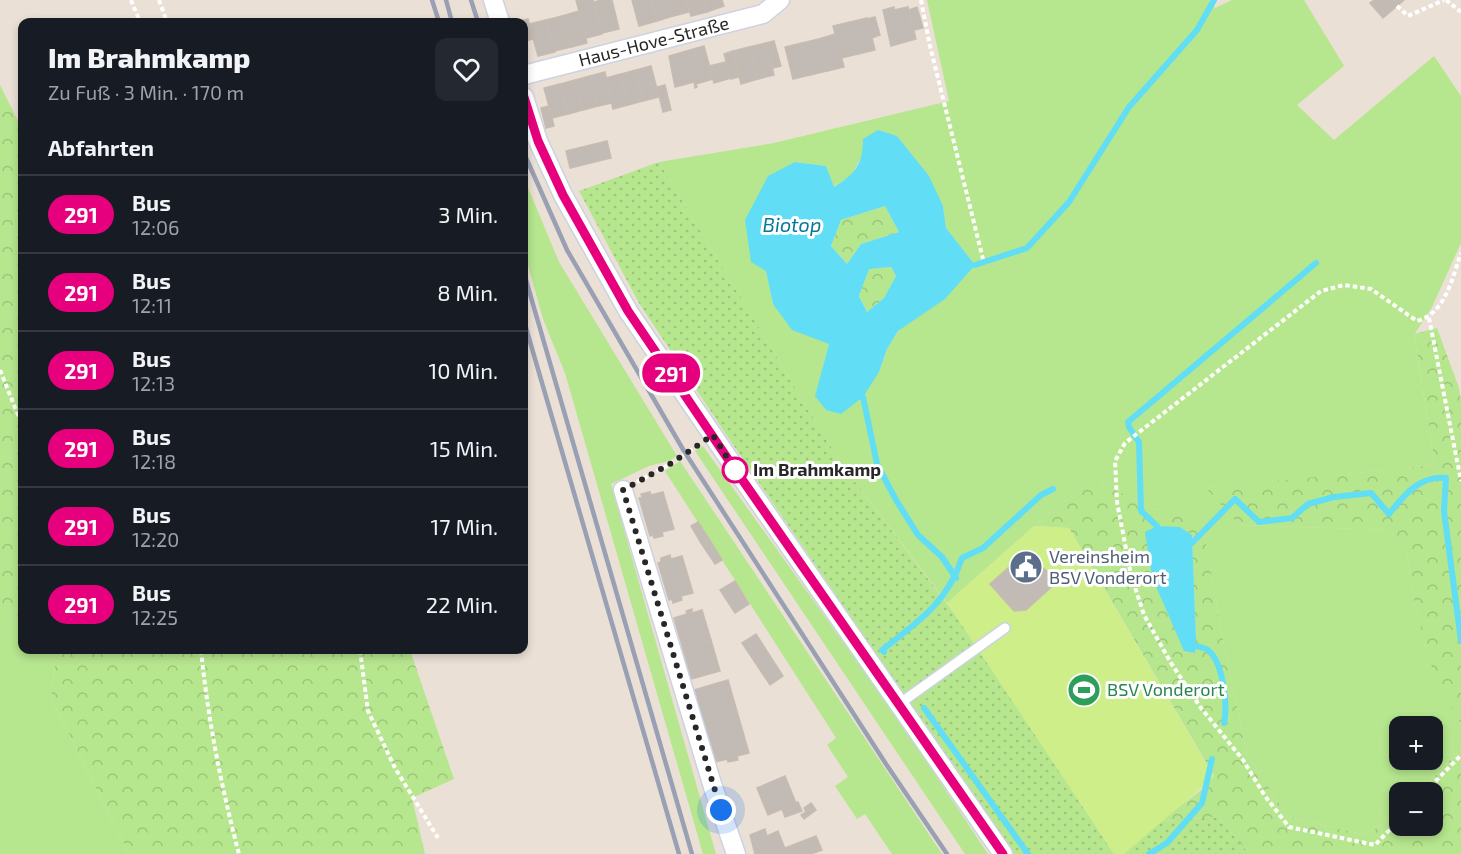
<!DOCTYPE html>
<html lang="de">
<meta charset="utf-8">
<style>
body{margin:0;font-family:"Exo 2",sans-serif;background:#242831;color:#f1f3f6;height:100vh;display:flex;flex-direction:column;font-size:22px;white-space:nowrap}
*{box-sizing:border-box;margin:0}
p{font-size:20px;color:#9ea1a6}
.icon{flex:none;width:33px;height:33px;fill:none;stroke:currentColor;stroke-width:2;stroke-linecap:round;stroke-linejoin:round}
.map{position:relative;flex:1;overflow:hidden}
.details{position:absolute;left:18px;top:18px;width:510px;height:636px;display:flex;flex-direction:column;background:#171b24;border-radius:12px;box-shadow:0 3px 9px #0003}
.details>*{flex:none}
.badge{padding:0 12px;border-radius:20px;font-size:21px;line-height:39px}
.fabs{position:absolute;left:1389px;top:716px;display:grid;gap:12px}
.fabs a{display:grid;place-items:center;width:54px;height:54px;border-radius:12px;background:#171b24;box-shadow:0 3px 9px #0003;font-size:30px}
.you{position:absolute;width:30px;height:30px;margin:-15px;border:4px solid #fff;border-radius:50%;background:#1a73e8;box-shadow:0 0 0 9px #1a73e833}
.map>.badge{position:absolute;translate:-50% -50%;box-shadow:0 0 0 3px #fff}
h2{padding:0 30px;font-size:22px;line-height:54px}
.round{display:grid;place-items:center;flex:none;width:63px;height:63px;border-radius:12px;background:#242831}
.head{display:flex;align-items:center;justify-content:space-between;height:102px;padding:0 30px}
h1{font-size:28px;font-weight:800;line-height:45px}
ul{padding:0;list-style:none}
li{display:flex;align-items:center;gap:18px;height:78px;padding:0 30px;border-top:2px solid #363941}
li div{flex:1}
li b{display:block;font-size:22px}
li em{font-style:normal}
li .badge{min-width:66px;font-weight:700;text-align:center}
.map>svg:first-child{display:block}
</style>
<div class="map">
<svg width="1461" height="854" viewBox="0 0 1461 854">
<defs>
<pattern id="forest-crowns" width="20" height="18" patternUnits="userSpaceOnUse" patternTransform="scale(1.5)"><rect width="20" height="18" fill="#b6e68e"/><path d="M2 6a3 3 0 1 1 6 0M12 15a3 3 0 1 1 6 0" fill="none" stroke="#9cc57a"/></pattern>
<pattern id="garden-dots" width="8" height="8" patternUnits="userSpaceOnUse" patternTransform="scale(1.5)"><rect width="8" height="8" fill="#b6e68e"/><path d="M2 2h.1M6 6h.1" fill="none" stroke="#9cc57a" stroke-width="1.8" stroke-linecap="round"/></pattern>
</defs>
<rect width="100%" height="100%" fill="#ebe0d6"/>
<g fill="#b6e68e" fill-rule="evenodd">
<path d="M927,0H1209L1215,8L1232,0H1304L1344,66L1297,105L1334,140L1434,56L1461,96V243L1432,307L1414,335L1435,465L1207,488L1239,525L1390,530L1407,554L1414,603L1436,682L1461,724V748L1420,792H1400L1399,811L1367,835L1288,817L1247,754L1220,626L1201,515L1151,509L1094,479L1034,526L947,603L840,462L659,162L774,143L949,101ZM897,136L911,154L943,206L946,228L974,265L898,331L887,349L879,372L823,367L829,344L773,304L766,270L795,162L826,166L833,187L851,176L863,154V139ZM1400,726H1432V759H1400Z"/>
<path d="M524,178L559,262L677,456L669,461L649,466L611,484L716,854H703L565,373L543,319L524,251Z"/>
<path d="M703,446L903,726L988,854H965L695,451Z"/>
<path d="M680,461L942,854H892L865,814L857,819L835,786L848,777L827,745L836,738L665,471Z"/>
<path d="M22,615V650H46L55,664L51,698L129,854H0V627Z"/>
</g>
<g fill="url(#forest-crowns)" fill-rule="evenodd">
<path d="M0,85L22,129V615L0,627Z"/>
<path d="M885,206L899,232L861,244L847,264L831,246L841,220Z"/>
<path d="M891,267L896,276L884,298L867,312L859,296L869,268Z"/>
<path d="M1437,328L1459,388L1461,400V724L1436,683L1414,603L1407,554L1390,530L1239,525L1206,488L1435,465L1414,334Z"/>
<path d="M1094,479L1151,509L1201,514L1220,626L1247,754L1288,817L1367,835L1399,811L1400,825H1432V792H1420L1461,748V854H1249L1219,817L1160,821L1200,791L1214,776L1069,528L1034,526ZM1180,527L1192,535L1196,639Z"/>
<path d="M46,650H410L454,779L412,798L425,854H129L51,698L55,664Z"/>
</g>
<g fill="url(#garden-dots)">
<path d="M659,162L840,462L978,645L1114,854H1013L723,430L639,303L579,191Z"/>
<path d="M1219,817L1249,854H1124L1160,821Z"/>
</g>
<path fill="#ceee89" d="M1034,526L1069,528L1214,777L1124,854H1114L947,603Z"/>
<g fill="#61def5" fill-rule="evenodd">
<path d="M878,130L897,136L929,176L943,206L946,228L975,265L945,299L898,331L887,349L879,372L863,397L841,414L826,410L815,396L829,344L792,330L773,304L766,271L751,262L745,220L768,176L795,162L826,166L834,187C855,174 863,164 863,139ZM885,206L899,232L861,244L847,264L831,246L841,220ZM891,267L896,276L884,298L867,312L859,296L869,269Z"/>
<path d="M1157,526L1180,527L1192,535L1196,639L1195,653L1184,651L1152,577L1145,532Z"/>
</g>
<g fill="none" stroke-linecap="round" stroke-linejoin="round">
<g stroke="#61def5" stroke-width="6">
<path d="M975,265L1027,248L1069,202L1129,107L1197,30L1214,0"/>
<path d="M863,397L877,464L896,500L918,535L942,557L956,578"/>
<path d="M1157,526L1141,511L1139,442L1129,427L1128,422L1316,263"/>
<path d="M1192,543L1235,499L1259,522L1292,518L1308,504L1334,497L1371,493L1389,514C1404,495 1420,475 1446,478L1444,511L1461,641"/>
<path d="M1196,646C1200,647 1206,648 1209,651C1223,663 1228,705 1224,723"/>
<path d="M884,652L882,650C918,622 947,603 962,558L983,548L1041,495L1053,489"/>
<path d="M924,708L1028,854"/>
<path d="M1149,854L1167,843L1202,803L1212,759"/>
</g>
</g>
<g fill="#c2bab4" stroke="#c6bcb1" stroke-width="1.5">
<path d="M576,0H593L602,34L586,38Z"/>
<path d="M601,0H612L619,29L602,33L594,2Z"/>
<path d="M632,0H651L657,21L639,26Z"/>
<path d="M651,0H668L673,16L657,21Z"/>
<path d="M668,0H686L689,12L673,16Z"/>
<path d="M686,0H704L707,12L691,16Z"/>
<path d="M704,0H722L724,6L707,12Z"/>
<path d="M1374,0H1404L1383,18L1370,3Z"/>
<path d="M894,7V10L908,7L916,39L891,46L883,10Z"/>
<path d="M917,7L923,28L914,30L909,10Z"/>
<path d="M579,11L587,43L571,47L562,16Z"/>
<path d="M562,16L571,47L554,51L546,20Z"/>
<path d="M875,17L880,35L872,38L867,19Z"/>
<path d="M867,18L875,50L858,54L850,22Z"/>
<path d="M528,19L533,39L525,41L524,22L520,21Z"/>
<path d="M546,20L555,52L538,56L529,24Z"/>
<path d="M850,22L858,54L841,58L833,26Z"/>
<path d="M835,34L844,67L827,71L819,39Z"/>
<path d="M819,39L827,71L810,75L802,43Z"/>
<path d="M774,41L781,66L773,68L766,43Z"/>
<path d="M766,43L774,75L758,79L749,47Z"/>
<path d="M802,43L810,75L793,79L785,47Z"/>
<path d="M704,46L713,79L696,84L697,87L695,88L694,82L675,87L669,56Z"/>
<path d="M749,47L758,79L741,84L733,51Z"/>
<path d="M733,51L739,77L731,79L724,54Z"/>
<path d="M726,62L731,78L714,83L709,66Z"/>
<path d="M651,66L659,97L643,101L636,70Z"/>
<path d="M636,70L643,101L628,105L621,74Z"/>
<path d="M605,72L612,103L598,106L590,76Z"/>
<path d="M621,74L628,105L613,109L606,78Z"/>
<path d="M590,76L598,106L583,110L575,80Z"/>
<path d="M575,80L583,110L568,114L560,84Z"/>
<path d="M560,84L568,114L552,118L544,88Z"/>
<path d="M665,85L671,110L663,112L657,87Z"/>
<path d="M549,106L554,126L546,128L541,108Z"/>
<path d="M607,141L611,158L570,168L566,151Z"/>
<path d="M650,492L651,495L663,492L674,529L662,532L663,536L654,538L653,535L650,536L639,498H642L641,494Z"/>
<path d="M698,522L709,539L701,543L691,526Z"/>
<path d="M709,539L722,560L715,564L701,543Z"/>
<path d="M1027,551L1057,582L1026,610L1014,611L990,584Z"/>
<path d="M670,555L671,559L682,556L693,593L681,596L682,600L673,603L672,599L669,600L658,563L661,562V558Z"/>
<path d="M735,581L749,604L735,613L720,590Z"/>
<path d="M692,609V613L702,610L711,640L683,649L674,618L687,614L686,611Z"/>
<path d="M756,634L783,676L770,685L742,643Z"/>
<path d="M711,640L720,671L691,679L683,649Z"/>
<path d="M728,680L749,753L737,756L738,760L728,762L727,759L715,762L694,690Z"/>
<path d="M785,776L796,803L768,815L757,788Z"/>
<path d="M798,802L802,811L785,817L782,809Z"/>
<path d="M811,803L816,810L804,819L801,815L806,812L804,808Z"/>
<path d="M765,829L767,836L778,831L787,854H755L750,835Z"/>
<path d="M816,836L822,850L811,854H787L785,848Z"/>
</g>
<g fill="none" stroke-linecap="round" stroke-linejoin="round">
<defs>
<path id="lane" d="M899,704L1005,628"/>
<g id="street">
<path d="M493,0L500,22"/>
<path id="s1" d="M524,75L763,14L780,0"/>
<path d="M524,97L538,141L563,195L628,311L733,465L1003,854"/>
<path d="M623,490L713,787L736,854"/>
</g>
</defs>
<use href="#lane" stroke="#ccd2e1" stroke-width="12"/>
<use href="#street" stroke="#ccd2e1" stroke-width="21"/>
<g stroke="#fff" stroke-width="4" stroke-dasharray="4.5 3" stroke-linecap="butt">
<path d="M131,0L140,22"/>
<path d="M159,0L167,22"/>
<path d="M921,0L930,46L983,259"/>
<path d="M1446,0L1461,12"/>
<path d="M1397,6L1408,16L1444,0"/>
<path d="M1429,318L1461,481"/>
<path d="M0,370L22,425"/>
<path d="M637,482L670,464L700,444"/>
<path d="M201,650C208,719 221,786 239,854"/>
<path d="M360,650L368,711L395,768L438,838"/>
<path d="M1425,792L1461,755"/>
<path d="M1400,819L1375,845L1289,827L1265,796L1243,760L1201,708L1171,663L1144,615L1131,575L1117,502L1115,461L1125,443L1321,291L1344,285L1371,289L1417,321C1446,313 1452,278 1461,253"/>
</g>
<use href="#lane" stroke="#fff" stroke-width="9"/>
<use href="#street" stroke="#fff" stroke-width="18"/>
<g stroke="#99a0b3" stroke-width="4.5">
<path d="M432,0L439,22"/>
<path d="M446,0L452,22"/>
<path d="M471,0L478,22"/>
<path d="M524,153L567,250L684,451L886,764L947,854"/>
<path d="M524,273L692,854"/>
<path d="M524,321L679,854"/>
</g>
</g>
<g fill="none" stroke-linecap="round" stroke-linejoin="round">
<defs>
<path id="line" d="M524,97L538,141L563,195L628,311L732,465L1003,854"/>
</defs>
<use href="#line" stroke="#fff" stroke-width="14"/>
<use href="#line" stroke="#e6007e" stroke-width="9"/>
<path stroke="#272727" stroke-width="6" stroke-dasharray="0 10.8" d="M721,810L623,490L670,464L713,435L735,470"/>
</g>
<defs>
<symbol id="civic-disc" viewBox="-11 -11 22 22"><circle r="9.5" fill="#5c6f8a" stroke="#fff"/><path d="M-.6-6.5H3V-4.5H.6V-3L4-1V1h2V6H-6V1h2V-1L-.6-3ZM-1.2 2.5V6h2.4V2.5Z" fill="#fff"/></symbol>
<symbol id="stadium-disc" viewBox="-11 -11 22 22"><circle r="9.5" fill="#2e9e5b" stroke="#fff"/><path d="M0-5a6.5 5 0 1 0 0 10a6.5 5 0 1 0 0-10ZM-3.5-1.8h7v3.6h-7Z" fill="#fff"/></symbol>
</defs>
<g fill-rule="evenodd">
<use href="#civic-disc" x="1007" y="548" width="38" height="38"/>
<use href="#stadium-disc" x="1065" y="671" width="38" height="38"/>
</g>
<circle fill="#fff" stroke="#e6007e" stroke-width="3" cx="735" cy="470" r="12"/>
<g text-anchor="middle" stroke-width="6" stroke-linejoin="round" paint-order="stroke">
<g font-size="18" fill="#272727" stroke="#fff">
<text dy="6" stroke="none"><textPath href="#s1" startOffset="134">Haus-Hove-Straße</textPath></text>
</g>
<g font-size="18" font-weight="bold" fill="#272727" stroke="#fff" text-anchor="start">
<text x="753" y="476">Im Brahmkamp</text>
</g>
<g font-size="18" fill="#4e5e75" stroke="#fff" text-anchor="start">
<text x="1049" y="563">Vereinsheim<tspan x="1049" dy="21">BSV Vonderort</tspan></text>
</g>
<g font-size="18" fill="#27864d" stroke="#fff" text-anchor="start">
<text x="1107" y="696">BSV Vonderort</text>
</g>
<g font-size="20" font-style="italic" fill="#05799c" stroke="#fff">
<text x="792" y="232">Biotop</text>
</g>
</g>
</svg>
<div class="fabs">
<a>+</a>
<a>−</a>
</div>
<div class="you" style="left:721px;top:810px"></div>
<b class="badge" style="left:671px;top:373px;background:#e6007e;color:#fff">291</b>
<section class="details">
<div class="head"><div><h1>Im Brahmkamp</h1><p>Zu Fuß · 3 Min. · 170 m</p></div><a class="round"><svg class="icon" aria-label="heart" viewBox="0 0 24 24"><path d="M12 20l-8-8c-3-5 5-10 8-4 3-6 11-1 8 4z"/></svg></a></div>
<h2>Abfahrten</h2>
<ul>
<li><span class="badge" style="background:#e6007e;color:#fff">291</span><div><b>Bus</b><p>12:06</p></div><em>3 Min.</em></li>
<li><span class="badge" style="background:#e6007e;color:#fff">291</span><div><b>Bus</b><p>12:11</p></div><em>8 Min.</em></li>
<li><span class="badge" style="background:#e6007e;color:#fff">291</span><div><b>Bus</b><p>12:13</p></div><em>10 Min.</em></li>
<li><span class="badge" style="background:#e6007e;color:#fff">291</span><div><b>Bus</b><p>12:18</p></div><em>15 Min.</em></li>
<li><span class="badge" style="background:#e6007e;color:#fff">291</span><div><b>Bus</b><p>12:20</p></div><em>17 Min.</em></li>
<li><span class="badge" style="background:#e6007e;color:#fff">291</span><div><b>Bus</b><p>12:25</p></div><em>22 Min.</em></li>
</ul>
</section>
</div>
